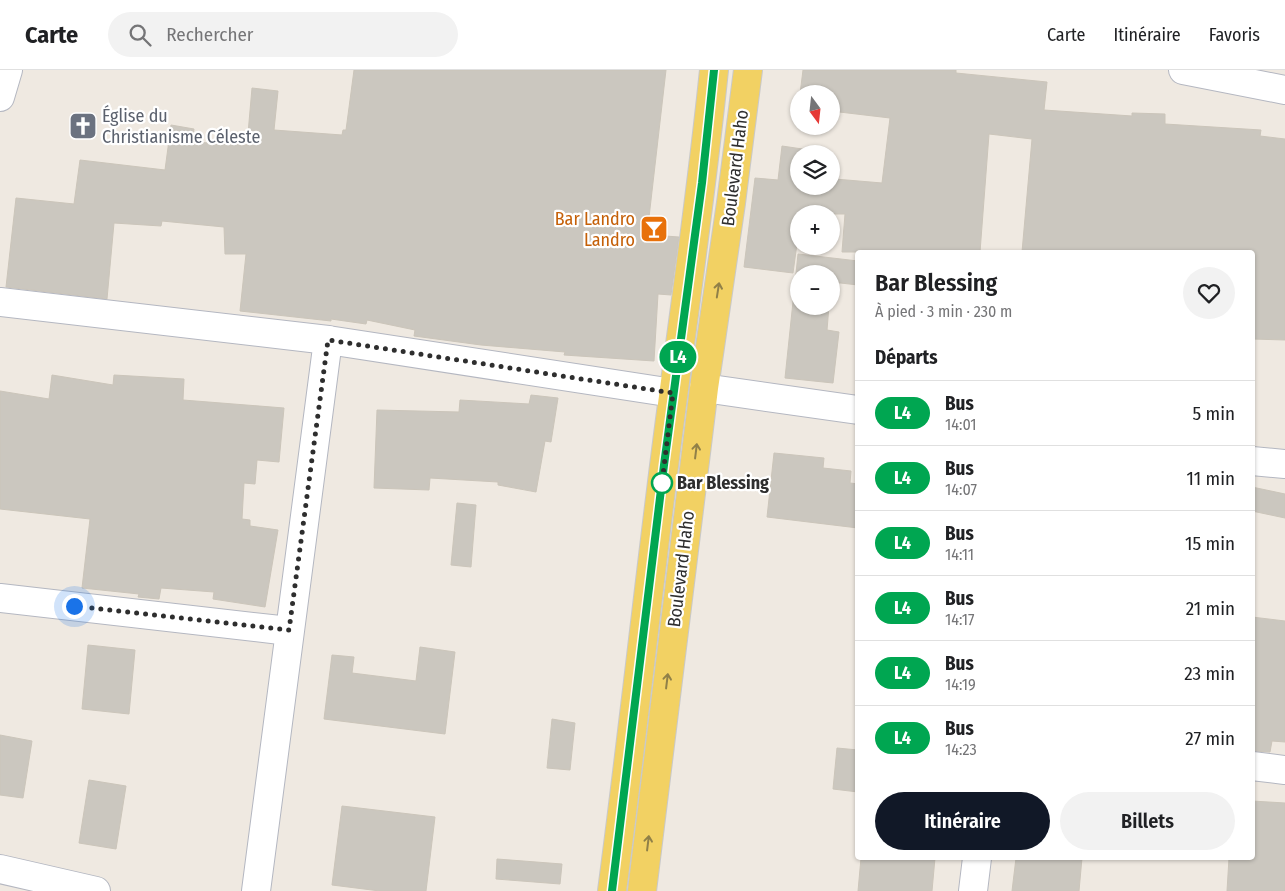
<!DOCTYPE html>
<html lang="fr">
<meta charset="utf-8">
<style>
body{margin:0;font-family:"Fira Sans Condensed",sans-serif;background:#f2f2f2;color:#202124;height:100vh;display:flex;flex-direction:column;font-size:19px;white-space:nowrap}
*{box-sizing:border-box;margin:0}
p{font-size:16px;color:#757577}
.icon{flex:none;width:28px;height:28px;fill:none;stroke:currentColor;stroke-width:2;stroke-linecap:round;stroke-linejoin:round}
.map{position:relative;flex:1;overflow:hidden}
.sheet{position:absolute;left:855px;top:180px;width:400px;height:610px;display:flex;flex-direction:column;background:#fff;border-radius:5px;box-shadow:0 1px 4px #0004}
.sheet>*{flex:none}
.badge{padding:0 10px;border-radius:16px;font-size:18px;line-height:32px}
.needle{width:32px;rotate:165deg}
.buttons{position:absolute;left:790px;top:15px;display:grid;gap:10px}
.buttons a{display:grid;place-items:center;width:50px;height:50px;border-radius:50%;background:#fff;box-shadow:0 1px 4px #0004;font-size:25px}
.you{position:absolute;width:25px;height:25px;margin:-12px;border:4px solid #fff;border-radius:50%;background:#1a73e8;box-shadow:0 0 0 8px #1a73e833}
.map>.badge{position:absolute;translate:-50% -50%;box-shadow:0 0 0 2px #fff}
h2{padding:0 20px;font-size:19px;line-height:45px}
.round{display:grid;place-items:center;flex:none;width:52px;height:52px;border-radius:26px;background:#f2f2f2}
.head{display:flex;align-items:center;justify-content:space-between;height:85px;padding:0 20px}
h1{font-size:24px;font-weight:600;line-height:38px}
.cta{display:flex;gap:10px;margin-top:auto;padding:10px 20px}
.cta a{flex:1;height:58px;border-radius:30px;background:#111827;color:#fff;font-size:20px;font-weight:600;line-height:58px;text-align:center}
.cta a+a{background:#f2f2f2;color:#202124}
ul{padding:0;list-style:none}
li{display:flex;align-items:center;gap:15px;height:65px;padding:0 20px;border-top:1px solid #e0e0e0}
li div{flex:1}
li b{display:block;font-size:19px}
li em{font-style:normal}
li .badge{min-width:55px;font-weight:700;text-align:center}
header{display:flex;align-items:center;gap:30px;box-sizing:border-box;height:70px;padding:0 25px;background:#fff;border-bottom:1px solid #e0e0e0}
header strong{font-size:24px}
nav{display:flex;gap:28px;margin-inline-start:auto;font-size:18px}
.search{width:350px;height:45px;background:#f2f2f2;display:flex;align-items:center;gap:12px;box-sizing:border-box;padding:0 18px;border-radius:28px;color:#757577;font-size:19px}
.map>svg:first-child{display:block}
</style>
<header>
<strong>Carte</strong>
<div class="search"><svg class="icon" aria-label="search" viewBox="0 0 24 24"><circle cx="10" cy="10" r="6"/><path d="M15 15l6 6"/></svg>Rechercher</div>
<nav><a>Carte</a><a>Itinéraire</a><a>Favoris</a></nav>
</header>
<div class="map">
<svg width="1285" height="821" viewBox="0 0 1285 821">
<rect width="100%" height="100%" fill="#efe9e1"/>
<g fill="#cbc7bf" stroke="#cbc5ba">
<path d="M354,0H666L648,156L665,157V166L679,167L671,225L658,224L654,291L564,285L565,282L481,275L414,266L415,260L367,250L366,254L331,249V251L240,241L246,184H225L224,157L162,151L161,156L114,153L107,229L6,217L16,128L74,134L80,90L165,100L171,55L194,59L192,72L247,75L252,18L278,21L274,60L342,65L343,60H346Z"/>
<path d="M803,0H956V3L1047,12L1044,40L1132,46V43L1165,44V54L1261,60L1260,66L1285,69V270L1252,269V182H1022L1032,69L989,64L980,182H842L845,144H799V159L793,203L744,197L755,108L778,110L782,76L816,81V84H799V116H831V102H836L835,109L882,113L890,48L831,41V24H800Z"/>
<path d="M798,184L858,191V215L832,212L831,220V204H799V236H829L827,260L839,262L833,313L785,308Z"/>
<path d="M52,305L113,315L114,305L184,309L183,330L284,338L279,392L257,390L255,414L244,413L242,449L250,450V456L278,460L265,537L213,529L214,522L161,518L159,529L138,527L139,524L82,518L90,449L0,439V321L49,329Z"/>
<path d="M531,325L558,328L551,372L545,371L536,422L498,415V412L430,408L429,420L374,418L377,340L459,342L460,330L529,334Z"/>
<path d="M774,383L824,388L823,398L851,401L850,413L858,414V458L767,447Z"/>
<path d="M1252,417L1285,424V448L1252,441Z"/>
<path d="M457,433L476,435L471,497L451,495Z"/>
<path d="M1252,547L1285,551V672L1272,671L1270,682L1252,681Z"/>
<path d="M88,575L135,580L129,644L82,639Z"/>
<path d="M420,577L455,582L445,664L324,649L332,585L354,587L352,603L416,611Z"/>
<path d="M552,649L575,653L570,700L547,698Z"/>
<path d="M0,665L32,671L23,728L0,725Z"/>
<path d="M837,678L858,680V722L833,719Z"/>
<path d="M89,710L126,716L116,779L79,773Z"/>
<path d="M1252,731L1285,733V821H1227L1229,788H1252Z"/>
<path d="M342,736L435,747L426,821H380L332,815Z"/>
<path d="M861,788H935L932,821H858Z"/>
<path d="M1016,788H1082L1079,821H1012Z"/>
<path d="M497,789L562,794L560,814L496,809Z"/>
</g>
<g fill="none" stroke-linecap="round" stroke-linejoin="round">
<defs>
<g id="minor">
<path d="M1183,0L1285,20"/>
<path d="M0,27L8,0"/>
<path d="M0,232L328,270L673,323"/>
<path d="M704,318L858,340"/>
<path d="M1252,391L1285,394"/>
<path d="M0,528L289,561"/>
<path d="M1252,696L1285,700"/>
<path d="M0,799L96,821"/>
<path d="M256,821L328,270"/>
<path d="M973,821L977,788"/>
</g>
<g id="major">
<path d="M612,821C630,685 645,549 662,412C679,275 700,138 714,0"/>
<path d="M642,821L704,318L731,133L748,0"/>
</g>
</defs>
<use href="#minor" stroke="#b4b7c1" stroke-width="30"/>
<use href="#major" stroke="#c9c9c9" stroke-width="30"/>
<use href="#minor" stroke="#fff" stroke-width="28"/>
<use href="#major" stroke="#f2d163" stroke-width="28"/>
</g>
<defs><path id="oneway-shaft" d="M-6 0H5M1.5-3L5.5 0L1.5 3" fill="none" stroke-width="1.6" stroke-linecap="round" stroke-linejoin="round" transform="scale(1.25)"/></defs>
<g stroke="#908048">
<use href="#oneway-shaft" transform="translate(718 220) rotate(-81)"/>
<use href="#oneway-shaft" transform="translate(696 381) rotate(-83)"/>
<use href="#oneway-shaft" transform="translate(667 611) rotate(-83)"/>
<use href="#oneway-shaft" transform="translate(648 773) rotate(-83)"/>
</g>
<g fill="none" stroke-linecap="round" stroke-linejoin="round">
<defs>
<path id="line" d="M612,821L664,395L702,113L714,0"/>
</defs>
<use href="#line" stroke="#fff" stroke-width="11"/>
<use href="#line" stroke="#00a651" stroke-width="8"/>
<path stroke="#2e2e2e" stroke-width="5" stroke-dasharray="0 9" d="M74,536L289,560L328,270L673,323L662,413"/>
</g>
<defs>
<symbol id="church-square" viewBox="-11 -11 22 22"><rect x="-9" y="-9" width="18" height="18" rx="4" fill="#6b7280" stroke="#fff"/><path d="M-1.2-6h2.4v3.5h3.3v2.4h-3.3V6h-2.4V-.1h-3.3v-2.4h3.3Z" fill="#fff"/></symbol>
<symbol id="bar-square" viewBox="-11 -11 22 22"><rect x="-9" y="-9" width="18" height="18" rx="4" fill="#e8710a" stroke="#fff"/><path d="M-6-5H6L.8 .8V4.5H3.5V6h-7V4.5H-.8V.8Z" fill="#fff"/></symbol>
</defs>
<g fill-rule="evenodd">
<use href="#church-square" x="67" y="40" width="32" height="32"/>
<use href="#bar-square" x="638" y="143" width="32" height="32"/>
</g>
<circle fill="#fff" stroke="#00a651" stroke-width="2.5" cx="662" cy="413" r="10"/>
<g text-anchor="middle" stroke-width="4.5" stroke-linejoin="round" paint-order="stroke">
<g font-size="18" fill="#5b616d" stroke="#fff" text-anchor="start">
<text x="102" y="52">Église du<tspan x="102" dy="21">Christianisme Céleste</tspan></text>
</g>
<g font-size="18" fill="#2e2e2e" stroke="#fff">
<text transform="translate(735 98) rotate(-83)" y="6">Boulevard Haho</text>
<text transform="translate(681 499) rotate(-83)" y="6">Boulevard Haho</text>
</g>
<g font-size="18" fill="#c56008" stroke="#fff" text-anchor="end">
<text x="635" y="155">Bar Landro<tspan x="635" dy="21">Landro</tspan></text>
</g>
<g font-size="18" font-weight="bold" fill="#2e2e2e" stroke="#fff" text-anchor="start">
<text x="677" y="419">Bar Blessing</text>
</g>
</g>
</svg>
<div class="buttons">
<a><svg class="needle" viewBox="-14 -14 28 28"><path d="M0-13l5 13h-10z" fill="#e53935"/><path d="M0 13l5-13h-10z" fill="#757577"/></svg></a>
<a><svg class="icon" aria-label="layers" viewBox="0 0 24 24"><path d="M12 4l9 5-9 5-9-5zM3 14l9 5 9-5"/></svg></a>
<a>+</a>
<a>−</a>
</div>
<div class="you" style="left:74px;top:536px"></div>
<b class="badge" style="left:678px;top:287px;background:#00a651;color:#fff">L4</b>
<section class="sheet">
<div class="head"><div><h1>Bar Blessing</h1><p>À pied · 3 min · 230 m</p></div><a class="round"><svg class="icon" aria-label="heart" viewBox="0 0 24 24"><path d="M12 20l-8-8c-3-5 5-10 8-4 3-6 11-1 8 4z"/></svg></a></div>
<h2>Départs</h2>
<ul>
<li><span class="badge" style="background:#00a651;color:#fff">L4</span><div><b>Bus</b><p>14:01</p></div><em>5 min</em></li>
<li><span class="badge" style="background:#00a651;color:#fff">L4</span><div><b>Bus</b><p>14:07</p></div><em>11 min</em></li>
<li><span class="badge" style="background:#00a651;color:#fff">L4</span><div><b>Bus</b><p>14:11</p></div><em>15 min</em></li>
<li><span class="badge" style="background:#00a651;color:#fff">L4</span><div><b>Bus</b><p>14:17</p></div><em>21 min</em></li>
<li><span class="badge" style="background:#00a651;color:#fff">L4</span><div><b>Bus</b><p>14:19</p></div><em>23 min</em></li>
<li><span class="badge" style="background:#00a651;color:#fff">L4</span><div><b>Bus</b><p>14:23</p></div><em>27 min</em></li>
</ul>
<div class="cta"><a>Itinéraire</a><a>Billets</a></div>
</section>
</div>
